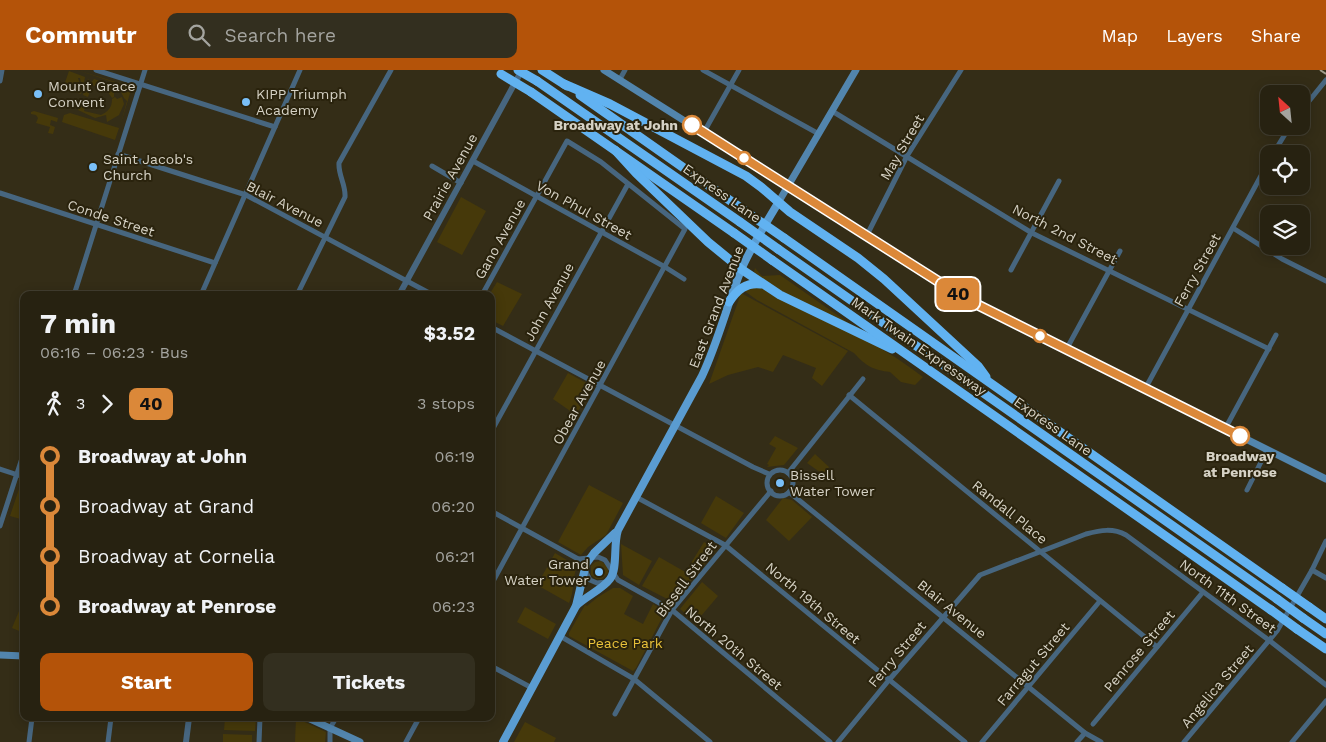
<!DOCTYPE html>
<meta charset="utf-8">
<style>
body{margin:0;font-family:"Work Sans",sans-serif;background:#332f1f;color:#f1f3f6;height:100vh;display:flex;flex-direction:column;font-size:19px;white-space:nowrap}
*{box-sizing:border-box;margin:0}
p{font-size:16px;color:#a4a49f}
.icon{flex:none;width:28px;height:28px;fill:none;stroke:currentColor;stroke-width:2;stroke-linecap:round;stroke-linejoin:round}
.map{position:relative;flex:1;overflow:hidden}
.sheet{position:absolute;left:20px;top:221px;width:475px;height:430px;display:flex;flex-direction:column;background:#272211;border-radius:10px;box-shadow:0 2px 12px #0003,0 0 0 1px #433f31}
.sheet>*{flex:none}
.badge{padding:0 10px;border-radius:8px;font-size:18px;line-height:32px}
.needle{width:32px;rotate:333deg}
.tools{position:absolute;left:1260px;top:15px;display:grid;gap:10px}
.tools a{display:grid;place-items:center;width:50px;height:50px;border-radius:10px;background:#272211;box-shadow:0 2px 12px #0003,0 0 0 1px #433f31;font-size:25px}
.map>.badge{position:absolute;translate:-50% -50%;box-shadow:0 0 0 2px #fff}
.legs{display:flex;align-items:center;gap:8px;height:55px;padding:0 20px;font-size:16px}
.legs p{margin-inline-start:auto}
.summary{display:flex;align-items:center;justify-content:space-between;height:85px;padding:0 20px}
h1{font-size:28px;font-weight:700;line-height:38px}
.cta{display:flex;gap:10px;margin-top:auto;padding:10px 20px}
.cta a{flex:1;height:58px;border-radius:10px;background:#b45309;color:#fff;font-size:20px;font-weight:700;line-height:58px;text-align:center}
.cta a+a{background:#332f1f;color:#f1f3f6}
ul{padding:0 20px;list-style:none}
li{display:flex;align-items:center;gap:18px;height:50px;font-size:19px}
li i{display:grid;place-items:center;width:8px;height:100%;margin:0 6px;background:currentColor}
li i::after{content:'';width:12px;height:12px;margin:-6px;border:4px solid;border-radius:50%;background:#272211}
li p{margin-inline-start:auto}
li:first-child i{background:linear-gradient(#0000 50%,currentColor 0)}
li:last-child i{background:linear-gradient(currentColor 50%,#0000 0)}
header{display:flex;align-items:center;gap:30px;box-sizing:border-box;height:70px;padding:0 25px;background:#b45309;color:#fff}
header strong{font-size:24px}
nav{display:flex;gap:28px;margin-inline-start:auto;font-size:18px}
.search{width:350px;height:45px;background:#332f1f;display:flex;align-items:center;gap:12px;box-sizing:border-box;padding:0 18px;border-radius:10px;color:#a4a49f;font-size:19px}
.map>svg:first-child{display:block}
</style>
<header>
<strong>Commutr</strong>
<div class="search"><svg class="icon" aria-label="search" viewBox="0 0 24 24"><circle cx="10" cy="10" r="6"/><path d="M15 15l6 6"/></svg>Search here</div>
<nav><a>Map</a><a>Layers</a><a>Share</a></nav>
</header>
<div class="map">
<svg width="1326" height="672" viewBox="0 0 1326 672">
<rect width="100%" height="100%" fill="#342d17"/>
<g fill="#46390a">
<path d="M77,0L132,17L120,56L127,31L124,28L118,16L119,14Z"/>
<path d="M69,1L85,7L84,13H81L80,8H78L80,14L83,15L81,24L63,18Z"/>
<path d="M88,9L91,13L94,9L112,15L118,20L114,22V27L112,28L106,19L92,15L88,27L83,25Z"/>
<path d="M115,27L117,29L122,27L124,34L119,45L107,52L106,45L95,48L78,40L84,28L88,29L84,41L101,45C109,41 112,37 112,29Z"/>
<path d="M34,41L58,48L57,52L51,50L50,55L55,57L53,64L48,63L50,57L36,53L38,48L36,45L31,44V42Z"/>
<path d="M70,43L119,58L115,70L62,52L64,45Z"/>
<path d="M461,127L486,141L462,185L437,172Z"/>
<path d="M755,198L762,206L780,205L860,261C835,249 769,223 754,202Z"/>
<path d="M497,212L522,224L503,256L491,250V225H489Z"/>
<path d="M751,217L763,218L772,225C824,249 877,271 923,307L915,315L901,312L890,302C873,300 866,296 854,283L757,230L743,220Z"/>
<path d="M741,223L848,281L822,316L812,308L816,298L783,285L773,302L758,297L728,305L709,314Z"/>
<path d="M568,303L590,315L589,317L591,319L576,345L553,329Z"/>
<path d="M775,366L798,378L784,395L767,397L769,395L767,394L776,378L769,374Z"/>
<path d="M815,384L829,397L824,405L807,393Z"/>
<path d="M21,413L24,414V450L10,446Z"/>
<path d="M589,415L623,433L606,465L588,477L581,485L558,472Z"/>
<path d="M716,426L744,443L726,468L701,453Z"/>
<path d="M783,428L792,430L812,447L789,471L766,450Z"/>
<path d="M704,472L717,479L697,503L688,498Z"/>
<path d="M621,474L652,491L639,515L623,505Z"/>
<path d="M555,483L577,496C572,509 575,520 569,533L537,515Z"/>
<path d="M659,487L694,507L673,532L642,516Z"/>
<path d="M601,491L608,497V503L602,509H596L591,505V496L595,492Z"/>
<path d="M702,512L718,526L696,552L680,539Z"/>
<path d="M613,518H620L633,526L624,544L643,554L653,534L665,542L636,598L633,601L569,566V563L585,535L587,536L598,527Z"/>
<path d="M24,529V563L12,558Z"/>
<path d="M525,537L556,554L548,569L517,552Z"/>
<path d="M225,648H256L255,661L224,660Z"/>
<path d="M296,648L326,662L325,672H295Z"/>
<path d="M525,652L556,668L554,672H514Z"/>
<path d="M223,664L252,665V672H223Z"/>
</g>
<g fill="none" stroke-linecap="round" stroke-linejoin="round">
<g stroke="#47667f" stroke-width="5">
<path d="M96,0L275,57"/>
<path d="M703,0L819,64"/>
<path d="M620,9L625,0"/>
<path d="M0,11L2,0"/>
<path d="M832,41L1032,163L1269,279"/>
<path d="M1301,41L1326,10"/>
<path d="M704,62L739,0"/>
<path d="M118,84L246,125L433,225"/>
<path d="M1273,84L1290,56"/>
<path d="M473,91L665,197L684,209"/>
<path d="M432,96L461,113"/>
<path d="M0,123L215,193"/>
<path d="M1233,158L1282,189L1326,211"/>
<path d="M866,167L907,86L961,0"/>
<path d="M1011,200L1059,111"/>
<path d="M74,225L145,0"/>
<path d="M201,225L300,0"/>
<path d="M297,225L345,127C346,115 338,105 339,93L391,0"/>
<path d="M482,225L567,71L601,92L685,159L491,515"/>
<path d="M491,257L753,397L769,404"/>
<path d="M1066,280L1120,181"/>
<path d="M1145,319L1269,91"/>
<path d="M849,325L1157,577"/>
<path d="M1225,359L1276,265"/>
<path d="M491,362L628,114"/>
<path d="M0,399L24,407"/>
<circle cx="780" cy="413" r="13"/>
<path d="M788,403L863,309"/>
<path d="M1247,420L1267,380"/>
<path d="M789,422L1085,663L1101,672"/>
<path d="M636,427L725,475L965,672"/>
<path d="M491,441L580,490"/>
<path d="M0,456L24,382"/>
<path d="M579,489L598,487L605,490L618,510L672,540L830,672"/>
<path d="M585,500L590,510L597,513L607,512"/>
<path d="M1312,500L1326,508"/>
<path d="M560,566L634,609L710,672"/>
<path d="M491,596L532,618"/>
<path d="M615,644L672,540L771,421"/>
<path d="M1093,654L1203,522"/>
<path d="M29,672L32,648"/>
<path d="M108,672L111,648"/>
<path d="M259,672L260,648"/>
<path d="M330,672V658L336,648"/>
<path d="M406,672L419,648"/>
<path d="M838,672L889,610L980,505L1086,464C1101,460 1113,458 1126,465L1270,571L1326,615"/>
<path d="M982,672L1100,531"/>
<path d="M1077,672L1085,663"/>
<path d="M1184,672L1277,561L1312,500L1326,471"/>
<path d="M1292,672L1326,631"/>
</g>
<g stroke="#47667f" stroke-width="6">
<path d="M399,225L522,0"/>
<path d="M186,672L189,648"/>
</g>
<g stroke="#5285ad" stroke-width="7">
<path d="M604,0L966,229L1326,409"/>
<path d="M778,133L856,0"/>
<path d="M0,585L24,586"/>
<path d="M308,648L360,672"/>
</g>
<g stroke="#5a9cd1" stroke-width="8">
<path d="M576,536C586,526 603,519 610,509C618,499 613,475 618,460L702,306C718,272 727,235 741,200C751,177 765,155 778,133"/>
<path d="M503,672L576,536L586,494L594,483L615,463"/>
</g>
<g stroke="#61b2f1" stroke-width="9">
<path d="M542,0L567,16"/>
<path d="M537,11L740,152"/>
<path d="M564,14L610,34L746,106L761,117L790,142L858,188L884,209L978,296L986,307"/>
<path d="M531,22L734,163"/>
<path d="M580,25L745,141"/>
<path d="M615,80L636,103L708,172L741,199L780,225L892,279"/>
<path d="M784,168L1282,518"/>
<path d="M778,179L1277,529"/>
<path d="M772,190L1271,540"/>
<path d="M729,232C737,220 746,212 761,214"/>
<path d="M1309,537L1326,549"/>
<path d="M1303,548L1326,564"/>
<path d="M1297,559L1326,579"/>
</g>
<path stroke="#a19c8c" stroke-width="2" stroke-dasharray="9 9" stroke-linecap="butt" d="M1320,0L1326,4"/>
<g stroke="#61b2f1" stroke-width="9">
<path d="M518,0L537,11"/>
<path d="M501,4L531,22"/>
<path d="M745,141L784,168"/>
<path d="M740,152L778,179"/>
<path d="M734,163L772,190"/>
<path d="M1282,518L1309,537"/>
<path d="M1277,529L1303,548"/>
<path d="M1271,540L1297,559"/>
</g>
</g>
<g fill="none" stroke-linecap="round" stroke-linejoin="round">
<defs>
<path id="line-1" d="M692,55L966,229L1240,366"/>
</defs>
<use href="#line-1" stroke="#fff" stroke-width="11"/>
<use href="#line-1" stroke="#db8839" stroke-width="8"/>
</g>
<g fill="#79bff8" stroke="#2a230d" stroke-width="2">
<circle cx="38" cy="24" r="5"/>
<circle cx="246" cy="32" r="5"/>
<circle cx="93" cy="97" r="5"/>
<circle cx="780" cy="413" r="5"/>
<circle cx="599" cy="502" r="5"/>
</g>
<g fill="#fff" stroke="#db8839" stroke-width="2.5">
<circle cx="692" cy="55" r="9"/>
<circle cx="744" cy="88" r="6"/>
<circle cx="1040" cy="266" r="6"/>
<circle cx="1240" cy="366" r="9"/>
</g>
<g text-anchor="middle" stroke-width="4" stroke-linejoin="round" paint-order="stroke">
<g font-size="14" fill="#d6d2c5" stroke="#2a230d" text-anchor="start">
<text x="48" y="21">Mount Grace<tspan x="48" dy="16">Convent</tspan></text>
<text x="256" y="29">KIPP Triumph<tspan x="256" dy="16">Academy</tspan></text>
<text x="103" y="94">Saint Jacob's<tspan x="103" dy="16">Church</tspan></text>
<text x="790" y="410">Bissell<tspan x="790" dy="16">Water Tower</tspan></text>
<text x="589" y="499" text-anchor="end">Grand<tspan x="589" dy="16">Water Tower</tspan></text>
</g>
<g font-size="14" font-weight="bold" fill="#d6d2c5" stroke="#2a230d" text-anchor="end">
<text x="678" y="60">Broadway at John</text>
<text x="1240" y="391" text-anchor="middle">Broadway<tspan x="1240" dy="16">at Penrose</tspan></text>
</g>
<g font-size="14" fill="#d6d2c5" stroke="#2a230d">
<text transform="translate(902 77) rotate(-60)" y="5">May Street</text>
<text transform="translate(450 107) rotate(-61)" y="5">Prairie Avenue</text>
<text transform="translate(722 123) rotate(35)" y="5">Express Lane</text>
<text transform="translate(285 134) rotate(27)" y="5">Blair Avenue</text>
<text transform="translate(584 140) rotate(29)" y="5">Von Phul Street</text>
<text transform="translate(111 148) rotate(18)" y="5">Conde Street</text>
<text transform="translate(1065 164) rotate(27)" y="5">North 2nd Street</text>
<text transform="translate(500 169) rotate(-61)" y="5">Gano Avenue</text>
<text transform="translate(1197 200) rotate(-61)" y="5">Ferry Street</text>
<text transform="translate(549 232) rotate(-61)" y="5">John Avenue</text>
<text transform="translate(716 237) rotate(-69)" y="5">East Grand Avenue</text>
<text transform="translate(919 276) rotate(35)" y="5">Mark Twain Expressway</text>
<text transform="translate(579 332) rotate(-61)" y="5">Obear Avenue</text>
<text transform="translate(1053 356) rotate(35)" y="5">Express Lane</text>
<text transform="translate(1010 442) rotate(39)" y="5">Randall Place</text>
<text transform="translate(686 509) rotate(-53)" y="5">Bissell Street</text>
<text transform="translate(1228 526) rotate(36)" y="5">North 11th Street</text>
<text transform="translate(813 533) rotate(40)" y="5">North 19th Street</text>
<text transform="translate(952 539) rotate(39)" y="5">Blair Avenue</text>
<text transform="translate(734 578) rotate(40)" y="5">North 20th Street</text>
<text transform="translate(1139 581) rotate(-50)" y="5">Penrose Street</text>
<text transform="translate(897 584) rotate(-50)" y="5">Ferry Street</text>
<text transform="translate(1033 594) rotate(-50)" y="5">Farragut Street</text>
<text transform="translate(1217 616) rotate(-50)" y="5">Angelica Street</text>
</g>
<g font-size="14" fill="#e9c23a" stroke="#2a230d">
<text x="625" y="578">Peace Park</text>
</g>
</g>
</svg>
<div class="tools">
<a><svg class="needle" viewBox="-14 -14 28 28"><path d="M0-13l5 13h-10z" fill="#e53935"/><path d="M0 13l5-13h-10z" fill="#a4a49f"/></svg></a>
<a><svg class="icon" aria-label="locate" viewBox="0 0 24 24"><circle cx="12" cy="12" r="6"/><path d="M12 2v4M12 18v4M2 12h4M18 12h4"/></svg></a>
<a><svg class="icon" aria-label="layers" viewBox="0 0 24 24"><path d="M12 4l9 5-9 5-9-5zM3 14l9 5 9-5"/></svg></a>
</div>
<b class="badge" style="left:958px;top:224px;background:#db8839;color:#111">40</b>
<section class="sheet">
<div class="summary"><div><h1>7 min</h1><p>06:16 – 06:23 · Bus</p></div><b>$3.52</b></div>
<div class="legs"><svg class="icon" aria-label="walk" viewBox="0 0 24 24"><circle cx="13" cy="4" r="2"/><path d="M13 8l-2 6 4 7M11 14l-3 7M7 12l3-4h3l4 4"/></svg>3<svg class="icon" aria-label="forward" viewBox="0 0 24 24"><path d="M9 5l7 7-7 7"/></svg><b class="badge" style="background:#db8839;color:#111">40</b><p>3 stops</p></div>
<ul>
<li><i style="color:#db8839"></i><b>Broadway at John</b><p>06:19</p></li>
<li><i style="color:#db8839"></i><span>Broadway at Grand</span><p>06:20</p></li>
<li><i style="color:#db8839"></i><span>Broadway at Cornelia</span><p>06:21</p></li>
<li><i style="color:#db8839"></i><b>Broadway at Penrose</b><p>06:23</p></li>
</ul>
<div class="cta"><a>Start</a><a>Tickets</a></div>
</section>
</div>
